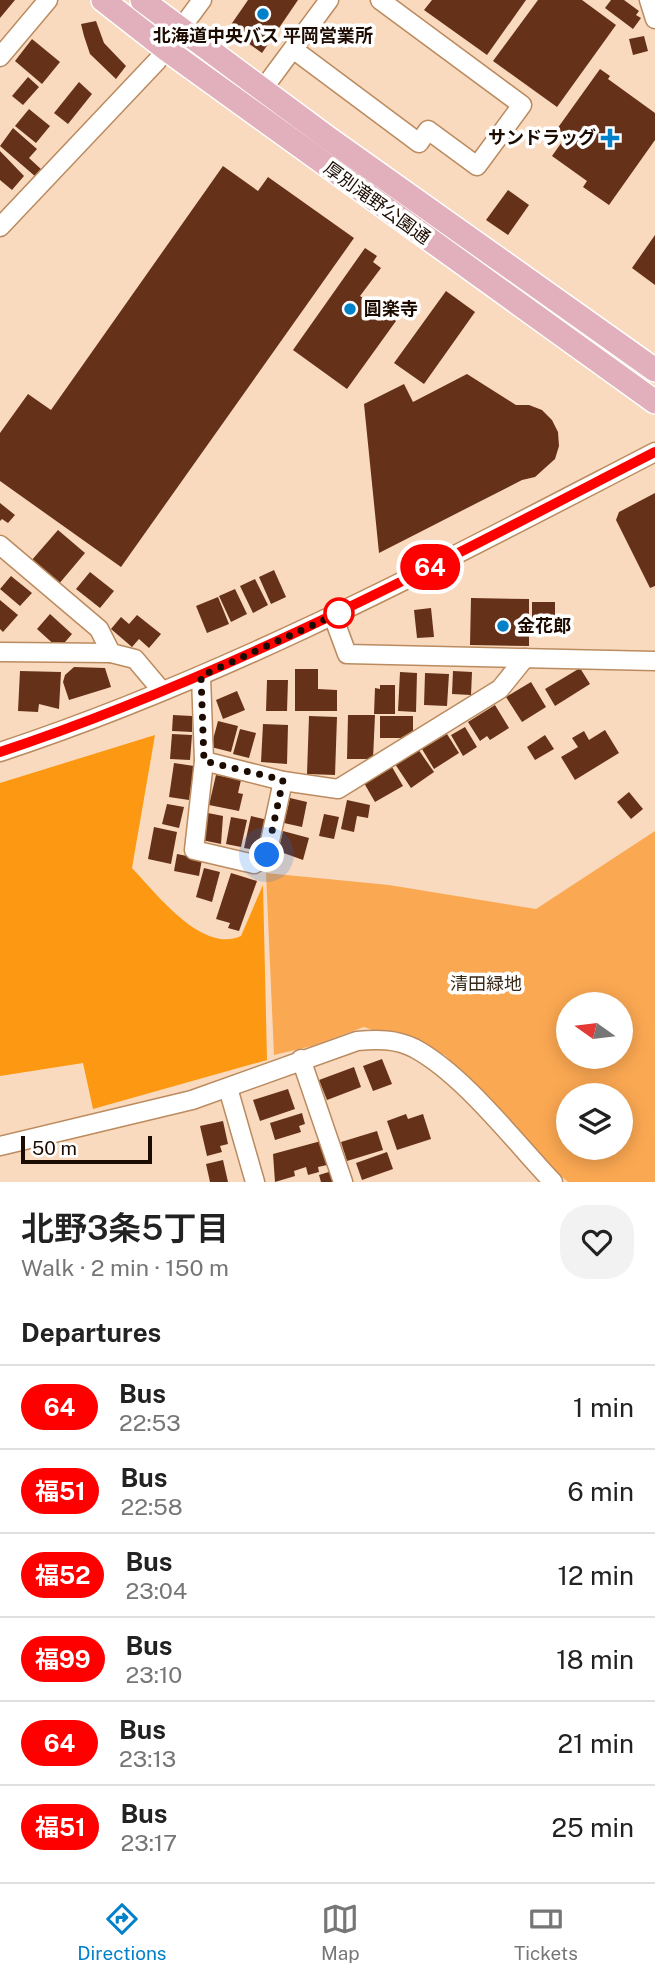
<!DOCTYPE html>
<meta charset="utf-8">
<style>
body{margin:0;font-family:"Public Sans","Noto Sans JP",sans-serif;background:#f2f2f2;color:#222;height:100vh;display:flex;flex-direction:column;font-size:26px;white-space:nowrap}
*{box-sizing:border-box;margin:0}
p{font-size:23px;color:#767676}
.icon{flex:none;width:38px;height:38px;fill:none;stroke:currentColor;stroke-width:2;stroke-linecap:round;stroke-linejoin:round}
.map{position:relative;height:1182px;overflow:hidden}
.drawer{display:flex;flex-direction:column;background:#fff;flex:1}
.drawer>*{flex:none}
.badge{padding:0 14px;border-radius:23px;font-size:24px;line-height:46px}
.needle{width:46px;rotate:284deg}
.fabs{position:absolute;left:556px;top:992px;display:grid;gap:14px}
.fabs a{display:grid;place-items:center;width:77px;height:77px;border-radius:50%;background:#fff;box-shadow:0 4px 18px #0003;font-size:35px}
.scale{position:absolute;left:21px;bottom:18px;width:131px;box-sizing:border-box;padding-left:7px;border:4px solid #1c0b00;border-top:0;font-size:19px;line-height:24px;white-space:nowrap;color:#1c0b00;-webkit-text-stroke:5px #fff;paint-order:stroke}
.you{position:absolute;width:35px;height:35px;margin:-18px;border:5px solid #fff;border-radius:50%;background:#1a73e8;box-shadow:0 0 0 10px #1a73e833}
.map>.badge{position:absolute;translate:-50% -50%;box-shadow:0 0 0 4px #fff}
h2{padding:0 21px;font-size:26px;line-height:63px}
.round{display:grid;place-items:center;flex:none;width:74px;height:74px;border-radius:28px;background:#f2f2f2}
.summary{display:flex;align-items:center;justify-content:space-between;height:119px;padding:0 21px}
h1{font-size:33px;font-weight:600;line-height:52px}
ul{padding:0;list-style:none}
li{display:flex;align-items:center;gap:21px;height:84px;padding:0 21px;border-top:2px solid #e0e0e0}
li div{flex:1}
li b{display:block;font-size:26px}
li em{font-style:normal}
li .badge{min-width:77px;font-weight:700;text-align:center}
.menu{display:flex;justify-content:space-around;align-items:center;height:98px;border-top:2px solid #e0e0e0;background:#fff;font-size:19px;color:#767676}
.menu a{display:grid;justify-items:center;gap:4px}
.menu .current{color:#0081c9}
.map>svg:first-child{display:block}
</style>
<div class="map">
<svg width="655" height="1182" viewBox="0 0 655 1182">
<rect width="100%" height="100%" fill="#f9dabf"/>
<path fill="#fba852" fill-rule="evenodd" d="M655,831V1182H568L537,1155L445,1055L364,1027L312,1046L274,1055L266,873L389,885L536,909ZM569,1004H621V1057H569ZM569,1096H621V1148H569Z"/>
<path fill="#fc9811" d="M155,735L132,868C156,893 202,954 241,936L263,885L267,1060L93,1109L83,1063L0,1076V783Z"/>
<g fill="#653118">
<path d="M0,0H15L0,18Z"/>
<path d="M248,0H298L262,53L228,29Z"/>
<path d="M432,0H526L487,55L424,10Z"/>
<path d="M538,0H582L616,25L557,107L493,61Z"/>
<path d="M611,0H624L639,11L636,15L641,18L633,29L605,8Z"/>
<path d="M96,21L104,43L126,66L116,79L90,54L84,36L81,24Z"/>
<path d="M644,36L648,51L633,55L629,39Z"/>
<path d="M32,39L60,62L42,84L15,61Z"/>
<path d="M600,69L610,76L608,79L655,113V140L609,205L583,187L587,181L552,156L566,136L557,129Z"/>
<path d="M28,77L39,87L23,105L12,96Z"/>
<path d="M79,82L92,94L68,124L54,113Z"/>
<path d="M29,109L50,126L36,143L15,126Z"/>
<path d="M13,128L37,149L29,158L42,170L36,177L0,146Z"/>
<path d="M0,151L24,176L12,190L0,180Z"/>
<path d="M223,166L258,191L268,177L354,238L121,567L0,481V433L28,394L51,410Z"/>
<path d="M508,190L529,205L508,235L486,220Z"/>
<path d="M655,235V285L632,268Z"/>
<path d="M365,248L377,256L373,262L381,268L360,296L396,321L347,389L293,350Z"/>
<path d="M446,291L475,312L424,384L394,363Z"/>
<path d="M467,374L516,405H529L542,410L552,420L558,432L559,446L555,459L535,477L522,480L379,553L364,404L404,384L413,402Z"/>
<path d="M655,493V586L650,588L616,520L619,512Z"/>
<path d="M0,503L15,515L8,523L2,519L0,521Z"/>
<path d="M58,530L85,553L58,585L31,561Z"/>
<path d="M274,570L286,597L271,604L259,577Z"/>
<path d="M90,572L114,591L100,608L76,589Z"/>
<path d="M11,576L32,593L20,606L0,589Z"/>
<path d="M255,579L268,605L253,613L240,586Z"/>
<path d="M235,589L247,614L231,622L219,596Z"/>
<path d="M218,597L229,624L207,633L196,606Z"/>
<path d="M471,598L529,599V646L470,645Z"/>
<path d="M0,600L18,615L3,632L0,629Z"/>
<rect x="532" y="602" width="23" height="33"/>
<path d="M431,608L434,637L417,638L414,610Z"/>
<path d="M50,614L72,634L59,649L37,629Z"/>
<path d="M137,615L161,634L149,648L139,639L132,647L111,629L121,617L129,624Z"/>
<path d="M74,667L105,668L111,687L69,700L63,682L65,675Z"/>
<path d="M580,668L590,684L555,706L545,689Z"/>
<path d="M295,669H318V689L337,690V711H295Z"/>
<path d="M20,671L61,672L59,709L39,704L38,712L18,711Z"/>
<path d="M453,671L472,672L471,695L452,694Z"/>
<path d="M400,672L417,673L416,712L398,711Z"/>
<path d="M425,673L449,674L447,706L424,705Z"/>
<path d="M267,680H288L287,711H266Z"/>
<path d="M531,682L546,707L522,722L506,697Z"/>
<path d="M380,685H395V714H374L375,688L380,689Z"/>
<path d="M237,691L245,710L223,719L216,700Z"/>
<path d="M495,705L509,728L490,740L487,736L480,741L468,722Z"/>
<path d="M173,715L192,716V732L172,731Z"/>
<path d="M348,715H375L373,759H347Z"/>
<path d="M309,716L337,717L335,775L307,774Z"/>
<path d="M380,716H413V731L401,738H380Z"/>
<path d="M218,721L238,726L231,752L211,747Z"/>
<path d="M263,724L288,725L287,764L261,762Z"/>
<path d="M465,727L477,747L463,756L451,735Z"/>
<path d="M240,729L256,733L249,758L233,754Z"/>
<path d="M605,730L619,753L575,780L561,757L578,747L572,738L584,731L589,740Z"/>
<path d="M172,734L192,735L190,760L170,759Z"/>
<path d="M447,734L459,753L434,769L422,749Z"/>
<path d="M545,735L554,749L535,760L527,747Z"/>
<path d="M418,749L434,772L411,788L395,764Z"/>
<path d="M174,763L194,766L189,800L169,797Z"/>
<path d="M392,767L403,786L375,802L364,783Z"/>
<path d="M216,775L241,780L238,793L243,794L239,811L209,805Z"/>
<path d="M629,792L643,809L631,819L617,802Z"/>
<path d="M290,798L307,802L302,827L284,823Z"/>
<path d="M347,800L370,805L368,818L357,816L354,832L341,829Z"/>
<path d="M167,804L184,807L179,828L162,824Z"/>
<path d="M208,813L223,816L221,844L202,840Z"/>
<path d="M324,814L339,817L334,839L319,836Z"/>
<path d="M251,816L268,820L261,851L244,848Z"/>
<path d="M231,817L247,820L241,847L226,844Z"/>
<path d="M154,827L177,832L171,864L148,859Z"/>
<path d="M283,831L309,838L303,860L278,851Z"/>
<path d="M177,854L202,859L199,876L174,871Z"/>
<path d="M204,868L220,872L212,902L196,897Z"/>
<path d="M231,873L257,881L239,931L228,928L230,923L216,919Z"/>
<path d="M382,1059L392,1084L373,1091L363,1066Z"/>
<path d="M354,1067L361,1087L327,1100L319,1080Z"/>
<path d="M288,1089L295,1109L260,1121L253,1100Z"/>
<path d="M302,1113L305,1124L299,1126L301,1132L275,1140L270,1123Z"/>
<path d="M406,1114L408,1119L423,1114L431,1139L397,1150L387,1121Z"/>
<path d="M223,1121L228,1144L220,1146L222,1152L207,1156L200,1126Z"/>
<path d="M377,1131L383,1150L347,1161L341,1142Z"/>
<path d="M321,1141L327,1165L318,1167L319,1172L308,1175L306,1167L294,1171L295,1176L275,1182L273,1154Z"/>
<path d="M387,1152L393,1169L362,1180L356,1163Z"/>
<path d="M223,1160L228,1182H210L206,1164Z"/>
<path d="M332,1171L335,1182H321L319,1175Z"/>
</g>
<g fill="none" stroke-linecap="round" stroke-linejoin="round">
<defs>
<g id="minor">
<path d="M649,0L655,19"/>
<path d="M293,49L419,143L428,130L477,166L522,105L380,0"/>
<path d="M0,57L48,0"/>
<path d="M263,89L329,0"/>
<path d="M0,227L157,61L202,0"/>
<path d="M0,545L99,629L111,653"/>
<path d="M333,616L347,654L655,661"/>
<path d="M0,652L111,653L135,659L162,691"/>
<path d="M201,676L204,761L283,781L338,789L500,689L525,658"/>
<path d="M0,752C228,677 442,562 655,452"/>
<path d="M204,761L194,850L254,864L267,855L283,781"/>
<path d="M301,1059L343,1182"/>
<path d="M228,1088L255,1182"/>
<path d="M0,1146L192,1100L357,1041C377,1039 396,1039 414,1048C463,1074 514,1141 553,1182"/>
</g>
<g id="major">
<path d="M103,0L167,50L655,402"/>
<path d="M142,0L328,138L655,370"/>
</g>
</defs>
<use href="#minor" stroke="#bb8b5f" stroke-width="21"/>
<use href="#major" stroke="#fff" stroke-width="26"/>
<use href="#minor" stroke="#fff" stroke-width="18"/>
<use href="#major" stroke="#e2b0bc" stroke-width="23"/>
</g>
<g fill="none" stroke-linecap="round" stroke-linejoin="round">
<defs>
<path id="line" d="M0,752C229,676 441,562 655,452"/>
</defs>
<use href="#line" stroke="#fff" stroke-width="16"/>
<use href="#line" stroke="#f00" stroke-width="10"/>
<path stroke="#1c0b00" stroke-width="7" stroke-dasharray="0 12.6" d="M267,855L283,780L204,761L201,676L339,613"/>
</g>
<g fill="#0081c9" stroke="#fff" stroke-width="2.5">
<circle cx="263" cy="14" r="7"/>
<path d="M606.5 127.5h7v7h7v7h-7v7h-7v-7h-7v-7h7z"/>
<circle cx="350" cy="309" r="7"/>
<circle cx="503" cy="626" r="7"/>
</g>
<circle fill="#fff" stroke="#f00" stroke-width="3.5" cx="339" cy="613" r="14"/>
<g text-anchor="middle" stroke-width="7" stroke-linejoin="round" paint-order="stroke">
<g font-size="18" font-weight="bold" fill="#1c0b00" stroke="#fff" text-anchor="start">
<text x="263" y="42" text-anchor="middle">北海道中央バス 平岡営業所</text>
<text x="596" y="144" text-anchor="end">サンドラッグ</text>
<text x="364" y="315">圓楽寺</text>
<text x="517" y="632">金花郎</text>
</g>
<g font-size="18" fill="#1c0b00" stroke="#fff">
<text transform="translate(377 203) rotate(36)" y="6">厚別滝野公園通</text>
</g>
<g font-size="18" fill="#3a2816" stroke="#fff">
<text x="486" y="990">清田緑地</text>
</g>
</g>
</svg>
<div class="fabs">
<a><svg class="needle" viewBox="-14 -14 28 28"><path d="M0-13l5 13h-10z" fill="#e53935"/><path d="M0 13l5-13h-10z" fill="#767676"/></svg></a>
<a><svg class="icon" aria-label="layers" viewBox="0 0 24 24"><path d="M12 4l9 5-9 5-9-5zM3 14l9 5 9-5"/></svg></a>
</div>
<div class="scale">50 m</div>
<div class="you" style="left:267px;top:855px"></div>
<b class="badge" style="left:430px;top:567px;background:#f00;color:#fff">64</b>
</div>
<section class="drawer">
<div class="summary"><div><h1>北野3条5丁目</h1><p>Walk · 2 min · 150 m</p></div><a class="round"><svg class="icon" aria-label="heart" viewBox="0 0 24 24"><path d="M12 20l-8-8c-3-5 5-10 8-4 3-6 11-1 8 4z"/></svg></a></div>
<h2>Departures</h2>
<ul>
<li><span class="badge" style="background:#f00;color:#fff">64</span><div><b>Bus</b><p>22:53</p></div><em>1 min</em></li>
<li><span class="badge" style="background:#f00;color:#fff">福51</span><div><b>Bus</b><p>22:58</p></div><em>6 min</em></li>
<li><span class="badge" style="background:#f00;color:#fff">福52</span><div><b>Bus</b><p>23:04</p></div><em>12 min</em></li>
<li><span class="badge" style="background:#f00;color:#fff">福99</span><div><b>Bus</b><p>23:10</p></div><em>18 min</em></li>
<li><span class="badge" style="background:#f00;color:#fff">64</span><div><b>Bus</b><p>23:13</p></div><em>21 min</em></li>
<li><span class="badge" style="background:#f00;color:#fff">福51</span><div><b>Bus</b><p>23:17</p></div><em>25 min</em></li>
</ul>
</section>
<nav class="menu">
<a class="current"><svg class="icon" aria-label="directions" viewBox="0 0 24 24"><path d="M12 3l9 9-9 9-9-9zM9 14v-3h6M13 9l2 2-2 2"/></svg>Directions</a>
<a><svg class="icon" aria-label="map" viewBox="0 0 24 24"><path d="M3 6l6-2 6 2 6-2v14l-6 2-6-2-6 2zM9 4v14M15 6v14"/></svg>Map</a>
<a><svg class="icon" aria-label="tickets" viewBox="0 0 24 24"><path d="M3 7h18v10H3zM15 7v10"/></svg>Tickets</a>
</nav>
